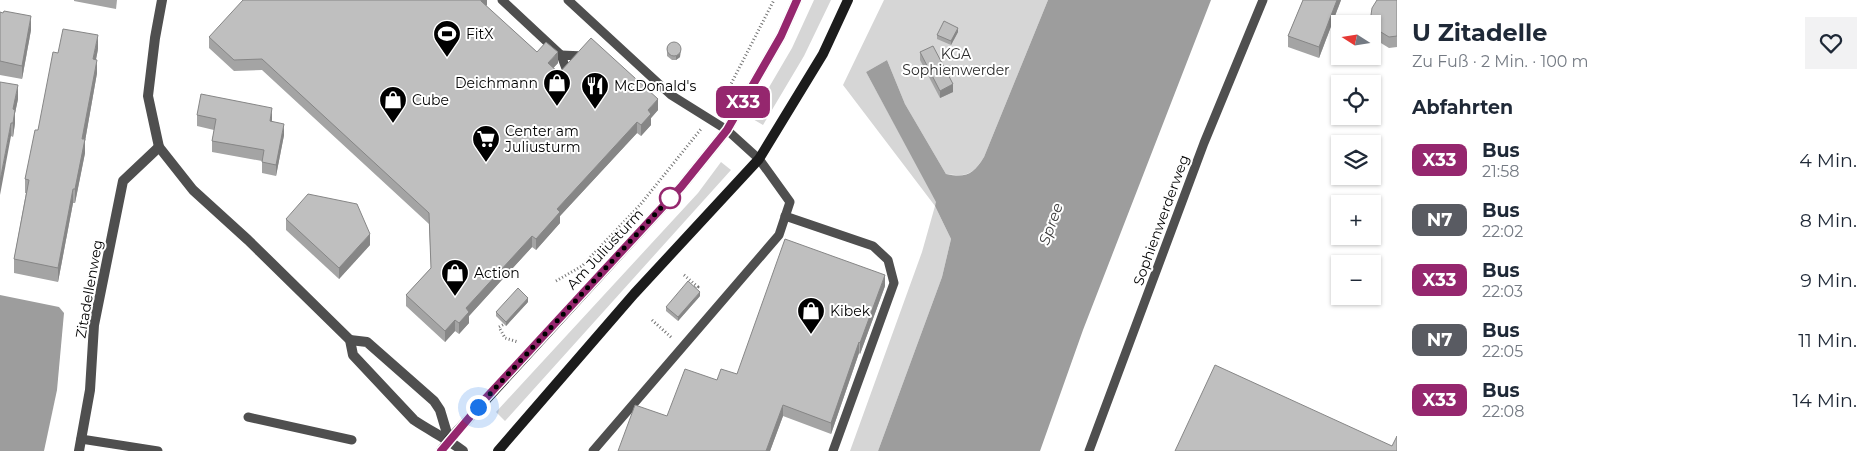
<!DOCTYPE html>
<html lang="de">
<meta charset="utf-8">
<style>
body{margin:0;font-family:Montserrat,sans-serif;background:#f2f2f3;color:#1f2937;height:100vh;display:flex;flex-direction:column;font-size:19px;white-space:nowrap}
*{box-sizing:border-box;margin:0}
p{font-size:16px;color:#747a83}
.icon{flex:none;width:28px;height:28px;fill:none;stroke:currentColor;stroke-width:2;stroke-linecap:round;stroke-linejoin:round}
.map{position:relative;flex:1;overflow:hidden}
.side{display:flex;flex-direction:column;background:#fff;width:475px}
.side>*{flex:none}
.badge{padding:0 10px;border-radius:8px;font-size:18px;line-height:32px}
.needle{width:32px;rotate:282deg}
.controls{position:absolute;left:1331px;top:15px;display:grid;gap:10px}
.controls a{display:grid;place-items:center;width:50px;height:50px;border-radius:0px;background:#fff;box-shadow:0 1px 4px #0004;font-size:25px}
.you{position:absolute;width:25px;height:25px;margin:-12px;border:4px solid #fff;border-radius:50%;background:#1a73e8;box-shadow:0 0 0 8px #1a73e833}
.map>.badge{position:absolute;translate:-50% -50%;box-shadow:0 0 0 2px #fff}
h2{padding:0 15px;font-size:19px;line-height:45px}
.round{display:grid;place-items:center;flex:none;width:52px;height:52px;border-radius:0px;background:#f2f2f3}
.overview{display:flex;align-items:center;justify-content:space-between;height:85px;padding:0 15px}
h1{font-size:24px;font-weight:700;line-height:38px}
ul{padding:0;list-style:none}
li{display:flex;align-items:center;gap:15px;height:60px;padding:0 15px}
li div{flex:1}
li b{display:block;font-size:19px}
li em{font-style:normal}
li .badge{min-width:55px;font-weight:700;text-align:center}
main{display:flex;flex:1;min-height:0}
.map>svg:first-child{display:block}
</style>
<main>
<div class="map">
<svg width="1397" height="451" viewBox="0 0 1397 451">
<rect width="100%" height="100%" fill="#fff"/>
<g fill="#d6d6d6">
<path d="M814,0H831L804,56L763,125L751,118L792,48Z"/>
<path d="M884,0H1048L984,157C973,175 966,177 946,174L905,104L887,60L866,72L937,202L935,206L951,239L942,277L878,451H850L922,252L935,206L843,85Z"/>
<path d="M721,162L731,170L505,421L496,412L698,193Z"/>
</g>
<g fill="#9d9d9d">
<path d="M1048,0H1211L1083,330L1040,451H878L942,277L951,239L935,206L936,202L866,72L887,60L905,104L946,174C966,178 973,175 984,157Z"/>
<path d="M0,295L59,307L64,313L57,390L44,451H0Z"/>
</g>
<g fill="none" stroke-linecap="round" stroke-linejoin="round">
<g stroke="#717171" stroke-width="3" stroke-dasharray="1 2.5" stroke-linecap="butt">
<path d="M716,107L731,84L774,0"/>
<path d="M684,275L698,287L692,288"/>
<path d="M556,281L582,266L640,205L701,129"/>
<path d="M652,320L672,338"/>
<path d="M506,323L499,327L505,338L518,342"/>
</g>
<g stroke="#4f4f4f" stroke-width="9">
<path d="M502,0L561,55"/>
<path d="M568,0L671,95L727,130L759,159L790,202L779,235L593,451"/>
<path d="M568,74L561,55L584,56"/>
<path d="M785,216L873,246L888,260L894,283L833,451"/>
<path d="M248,417L352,440"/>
<path d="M81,439L158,451"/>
<path d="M1089,451L1204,143L1263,0"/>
</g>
<g stroke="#4f4f4f" stroke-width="10">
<path d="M162,0L155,38L148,96L159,147L193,190L248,240L350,340L353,355L414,420C430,431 448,439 463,451"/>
<path d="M350,340L367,342L434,401L440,410L449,440"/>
<path d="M79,451L90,390L94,325L123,181L159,147"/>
</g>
<g stroke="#1c1c1c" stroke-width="10">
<path d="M441,451L449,440L681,187L727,130L781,36L797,0"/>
<path d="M498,451L634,294L759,159L823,54L848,0"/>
</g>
</g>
<g fill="#a4a4a4">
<path d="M74,0H117L116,9L74,1Z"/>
<path d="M487,0L486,6L537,52L558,63L553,68L559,73L658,110L651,118V125L641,136L637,133L560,216V223L536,250L532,247L469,316V323L459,334L455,331L445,342L406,306V295L431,268L429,224L262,70L234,71L209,48V37Z"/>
<path d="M1303,0H1341L1319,58L1288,47V36Z"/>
<path d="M1397,0V47L1389,48L1376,40L1372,30V24H1371V15Z"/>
<path d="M0,12L31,30L22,79L0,75Z"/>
<path d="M958,32L951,45L937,39V35Z"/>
<path d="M667,46L680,57L676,60H672L667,56Z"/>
<path d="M98,49L96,60L97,73L85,141V153L75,203H73L58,282L14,273V259L26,193H25V179L38,130Z"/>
<path d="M920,52L953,92L940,98L920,60Z"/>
<path d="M0,82L18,99L15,113V123L13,137L11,136Z"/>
<path d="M197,115L272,119V121L284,135L276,176L262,173V161L212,152V141L214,130L197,126Z"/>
<path d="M286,219L370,245L339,279L286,230Z"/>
<path d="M885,286L860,354L859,353L831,434L783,416L770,451H618L717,380L737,374Z"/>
<path d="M700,296L678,321L666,311V307Z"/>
<path d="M528,302L506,326L496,316V312Z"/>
</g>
<g fill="#868686">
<path d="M481,0H487V5L481,12Z"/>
<path d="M1337,0H1341L1319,58V47Z"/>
<path d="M31,16V30L22,79V66Z"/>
<path d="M958,28V32L951,45V41Z"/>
<path d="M98,35V49L93,73V59Z"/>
<path d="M681,50L680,57L676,60V56Z"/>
<path d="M558,52V63L548,74V63Z"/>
<path d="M97,60V73L85,141V153L75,203V189L82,139Z"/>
<path d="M953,84V92L940,98V91Z"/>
<path d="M18,85V99L15,113V123L13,137V109Z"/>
<path d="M658,99V110L651,118V125L641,136V125L648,110Z"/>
<path d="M272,108V119L270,132V121Z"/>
<path d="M637,122V133L560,216V223L536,250V239L557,209Z"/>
<path d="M11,123V136L0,195V181Z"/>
<path d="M284,124V135L276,176V165Z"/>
<path d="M73,189V203L58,282V268Z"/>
<path d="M370,234V245L339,279V268Z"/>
<path d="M532,236V247L469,316V323L459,334V323L466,308Z"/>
<path d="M885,275V286L860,354V343Z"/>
<path d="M700,292V296L678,321V317Z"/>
<path d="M528,298V302L506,326V322Z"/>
<path d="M455,320V331L445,342V331Z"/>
<path d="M859,342V353L831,434V423Z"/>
<path d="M783,405V416L770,451H766Z"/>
</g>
<g fill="#bfbfbf" stroke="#868686">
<path d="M243,0H481V1L537,52L546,42L558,52L548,63L559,73L591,38L658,99L648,110L651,114L641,125L637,122L557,209L560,212L536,239L532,236L466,308L469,312L459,323L455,320L445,331L406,295L431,268L429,213L262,59L234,60L209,37Z"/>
<path d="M1303,0H1337L1319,47L1288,36Z"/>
<path d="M1377,0H1397V36L1389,37L1376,29L1371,15L1372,8Z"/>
<path d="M4,11L31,16L22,66L0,61V12L3,13Z"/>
<path d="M944,21L958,28L951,41L937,35Z"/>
<path d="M63,29L98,35L93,59L97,60L82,139H85L75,189H73L58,268L14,259L29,180L25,179L35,130H38L53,52L58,53Z"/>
<circle cx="674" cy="49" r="7"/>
<path d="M933,46L953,84L940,91L920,52Z"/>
<path d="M0,82L18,85L13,109L15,110L13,123H11L0,181Z"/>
<path d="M201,94L272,108L270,121L284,124L276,165L262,162L264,150L212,141L216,119L197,115Z"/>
<path d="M308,194L357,204L370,234L339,268L286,219Z"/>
<path d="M785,239L885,275L860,343L859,342L831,423L783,405L766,451H618L635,405L667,416L685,369L717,380L721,369L737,374Z"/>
<path d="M688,281L700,292L678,317L666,307Z"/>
<path d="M518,288L528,298L506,322L496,312Z"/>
<path d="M1215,365L1392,446L1397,436V451H1175Z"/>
</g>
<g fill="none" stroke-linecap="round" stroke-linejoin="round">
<defs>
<path id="line" d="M441,451L485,399L681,187L727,130L781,36L797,0"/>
</defs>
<use href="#line" stroke="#fff" stroke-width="11"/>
<use href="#line" stroke="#95276e" stroke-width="8"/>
<path stroke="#000" stroke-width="5" stroke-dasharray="0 9" d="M478,407L670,198"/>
</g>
<defs>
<symbol id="stadium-pin" viewBox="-11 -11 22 30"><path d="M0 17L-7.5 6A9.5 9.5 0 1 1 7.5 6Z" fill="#000" stroke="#fff"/><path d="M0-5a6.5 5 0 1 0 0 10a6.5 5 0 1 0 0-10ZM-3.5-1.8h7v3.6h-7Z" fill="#fff"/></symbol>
<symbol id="shop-pin" viewBox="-11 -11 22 30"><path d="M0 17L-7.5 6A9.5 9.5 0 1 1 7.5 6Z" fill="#000" stroke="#fff"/><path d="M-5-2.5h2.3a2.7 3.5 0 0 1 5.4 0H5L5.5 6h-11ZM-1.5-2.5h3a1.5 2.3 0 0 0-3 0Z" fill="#fff"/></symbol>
<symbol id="restaurant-pin" viewBox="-11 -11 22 30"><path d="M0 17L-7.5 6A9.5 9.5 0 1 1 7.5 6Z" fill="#000" stroke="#fff"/><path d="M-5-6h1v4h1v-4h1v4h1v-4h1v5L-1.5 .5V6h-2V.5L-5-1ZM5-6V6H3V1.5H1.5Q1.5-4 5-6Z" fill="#fff"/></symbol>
<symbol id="supermarket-pin" viewBox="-11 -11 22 30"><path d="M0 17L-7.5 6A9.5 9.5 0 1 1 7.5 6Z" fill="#000" stroke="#fff"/><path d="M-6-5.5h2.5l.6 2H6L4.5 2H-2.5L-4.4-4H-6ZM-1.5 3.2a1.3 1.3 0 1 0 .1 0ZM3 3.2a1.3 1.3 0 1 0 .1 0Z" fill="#fff"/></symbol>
</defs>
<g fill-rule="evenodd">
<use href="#stadium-pin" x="431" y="18" width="32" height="43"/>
<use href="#shop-pin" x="541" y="67" width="32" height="43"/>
<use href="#restaurant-pin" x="579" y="70" width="32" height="43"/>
<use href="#shop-pin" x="377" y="84" width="32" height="43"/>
<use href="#supermarket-pin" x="470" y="123" width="32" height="43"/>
<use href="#shop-pin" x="439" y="257" width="32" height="43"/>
<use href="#shop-pin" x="795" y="295" width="32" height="43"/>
</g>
<circle fill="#fff" stroke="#95276e" stroke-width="2.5" cx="670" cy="198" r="10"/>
<g text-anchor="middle" stroke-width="4" stroke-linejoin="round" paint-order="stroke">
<g font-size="14" fill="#000" stroke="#fff" text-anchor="start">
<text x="466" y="39">FitX</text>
<text x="538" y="88" text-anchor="end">Deichmann</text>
<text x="614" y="91">McDonald's</text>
<text x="412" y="105">Cube</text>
<text x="505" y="136">Center am<tspan x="505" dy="16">Juliusturm</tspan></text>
<text x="474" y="278">Action</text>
<text x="830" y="316">Kibek</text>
</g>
<g font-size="14" fill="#2d2d2d" stroke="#fff">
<text x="956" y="59">KGA<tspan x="956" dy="16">Sophienwerder</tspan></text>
</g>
<g font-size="14" fill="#000" stroke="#fff">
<text transform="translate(1161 220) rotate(-70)" y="5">Sophienwerderweg</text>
<text transform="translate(605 249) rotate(-47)" y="5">Am Juliusturm</text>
<text transform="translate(89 289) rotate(-80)" y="5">Zitadellenweg</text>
</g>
<g font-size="15" font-style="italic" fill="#3e3e3e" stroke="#fff">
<text transform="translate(1051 224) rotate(-70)" y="5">Spree</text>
</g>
</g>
</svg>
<div class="controls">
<a><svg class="needle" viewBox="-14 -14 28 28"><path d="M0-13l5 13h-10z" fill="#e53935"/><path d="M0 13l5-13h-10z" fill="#747a83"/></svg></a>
<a><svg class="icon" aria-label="locate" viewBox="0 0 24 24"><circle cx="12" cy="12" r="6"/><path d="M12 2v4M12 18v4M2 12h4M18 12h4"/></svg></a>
<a><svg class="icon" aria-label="layers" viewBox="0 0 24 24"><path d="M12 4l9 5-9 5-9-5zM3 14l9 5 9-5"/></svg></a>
<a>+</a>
<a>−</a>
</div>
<div class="you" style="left:478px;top:407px"></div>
<b class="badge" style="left:743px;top:102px;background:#95276e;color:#fff">X33</b>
</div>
<section class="side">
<div class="overview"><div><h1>U Zitadelle</h1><p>Zu Fuß · 2 Min. · 100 m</p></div><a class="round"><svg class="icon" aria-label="heart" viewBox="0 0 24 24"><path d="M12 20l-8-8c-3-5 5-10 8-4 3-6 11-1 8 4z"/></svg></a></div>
<h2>Abfahrten</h2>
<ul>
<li><span class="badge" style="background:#95276e;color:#fff">X33</span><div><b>Bus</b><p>21:58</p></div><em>4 Min.</em></li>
<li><span class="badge" style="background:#595b62;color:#fff">N7</span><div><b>Bus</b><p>22:02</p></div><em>8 Min.</em></li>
<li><span class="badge" style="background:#95276e;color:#fff">X33</span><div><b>Bus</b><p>22:03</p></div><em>9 Min.</em></li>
<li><span class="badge" style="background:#595b62;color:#fff">N7</span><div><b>Bus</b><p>22:05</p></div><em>11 Min.</em></li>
<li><span class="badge" style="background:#95276e;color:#fff">X33</span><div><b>Bus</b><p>22:08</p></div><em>14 Min.</em></li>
</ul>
</section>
</main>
